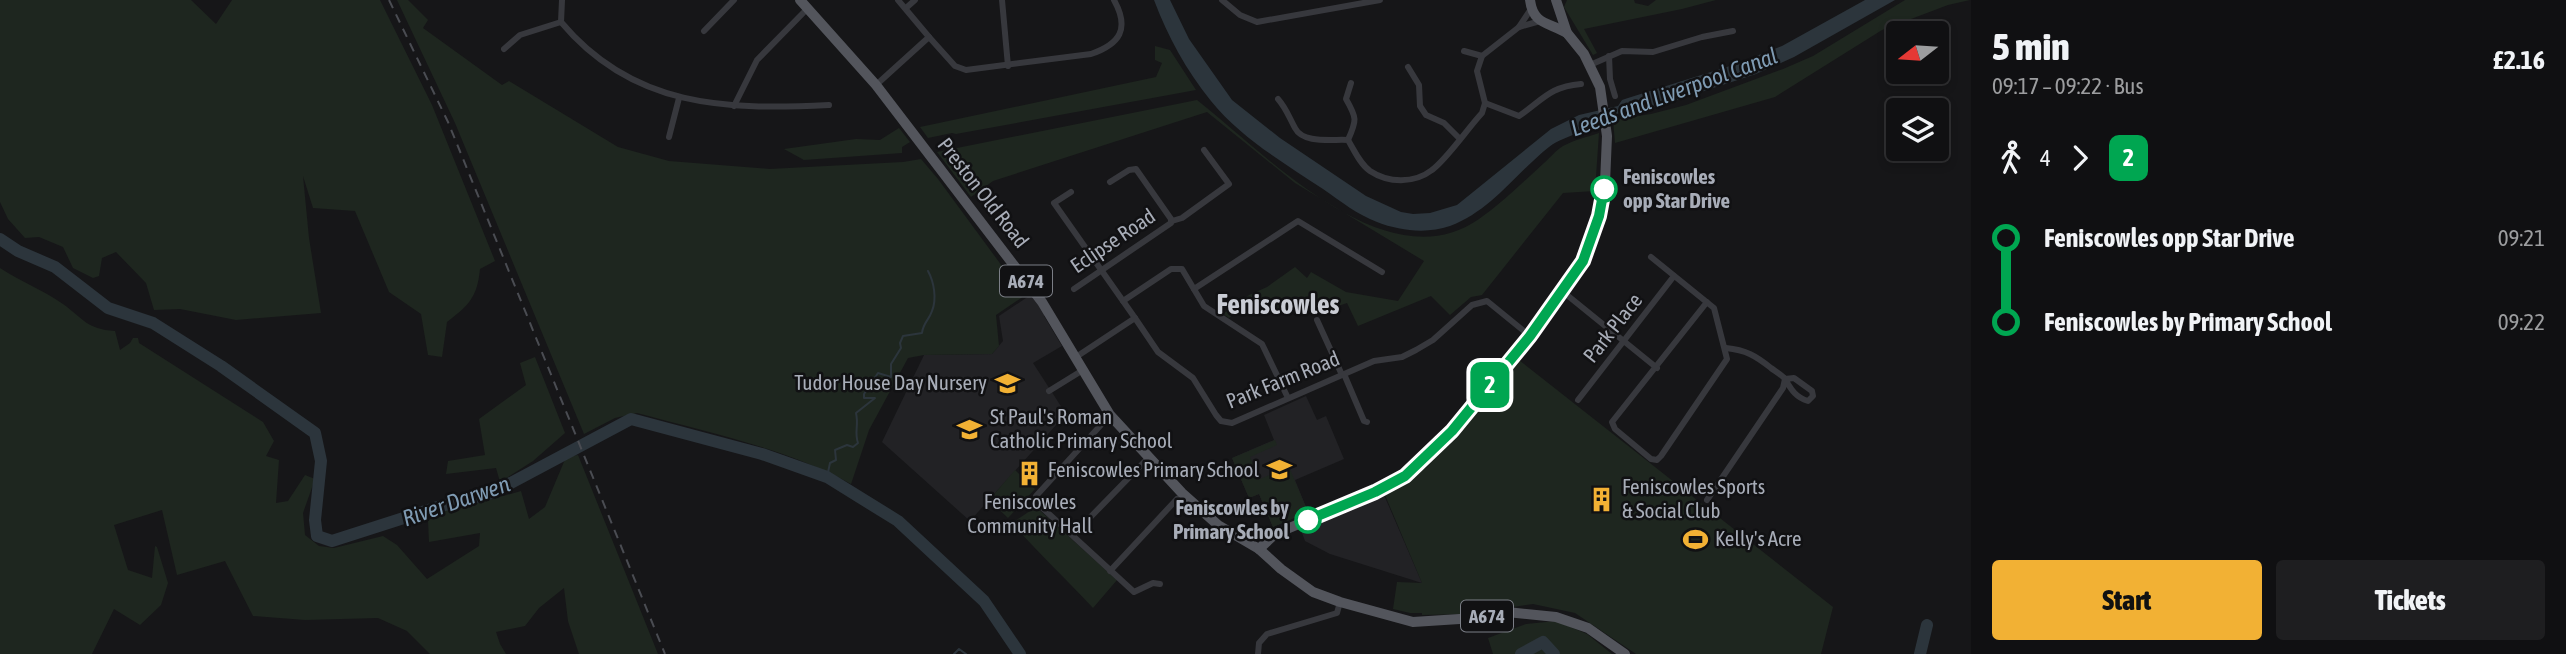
<!DOCTYPE html>
<meta charset="utf-8">
<style>
body{margin:0;font-family:"Asap Condensed",sans-serif;background:#1e1e20;color:#f1f3f6;height:100vh;display:flex;flex-direction:column;font-size:26px;white-space:nowrap}
*{box-sizing:border-box;margin:0}
p{font-size:23px;color:#9c9d9f}
.icon{flex:none;width:38px;height:38px;fill:none;stroke:currentColor;stroke-width:2;stroke-linecap:round;stroke-linejoin:round}
.map{position:relative;flex:1;overflow:hidden}
.details{display:flex;flex-direction:column;background:#101012;width:595px}
.details>*{flex:none}
.badge{padding:0 14px;border-radius:10px;font-size:24px;line-height:46px}
.needle{width:46px;rotate:253deg}
.fabs{position:absolute;left:1886px;top:21px;display:grid;gap:14px}
.fabs a{display:grid;place-items:center;width:63px;height:63px;border-radius:7px;background:#101012;box-shadow:0 4px 10px #0003,0 0 0 2px #303032;font-size:35px}
.map>.badge{position:absolute;translate:-50% -50%;box-shadow:0 0 0 4px #fff}
.legs{display:flex;align-items:center;gap:10px;height:77px;padding:0 21px;font-size:23px}
.legs p{margin-inline-start:auto}
.overview{display:flex;align-items:center;justify-content:space-between;height:119px;padding:0 21px}
h1{font-size:38px;font-weight:800;line-height:52px}
.action{display:flex;gap:14px;margin-top:auto;padding:14px 21px}
.action a{flex:1;height:80px;border-radius:7px;background:#f2b134;color:#111;font-size:28px;font-weight:800;line-height:80px;text-align:center}
.action a+a{background:#1e1e20;color:#f1f3f6}
ul{padding:0 21px;list-style:none}
li{display:flex;align-items:center;gap:24px;height:84px;font-size:26px}
li i{display:grid;place-items:center;width:10px;height:100%;margin:0 9px;background:currentColor}
li i::after{content:'';width:18px;height:18px;margin:-9px;border:5px solid;border-radius:50%;background:#101012}
li p{margin-inline-start:auto}
li:first-child i{background:linear-gradient(#0000 50%,currentColor 0)}
li:last-child i{background:linear-gradient(currentColor 50%,#0000 0)}
main{display:flex;flex:1;min-height:0}
.map>svg:first-child{display:block}
</style>
<main>
<div class="map">
<svg width="1971" height="654" viewBox="0 0 1971 654">
<rect width="100%" height="100%" fill="#161618"/>
<g fill="#222225">
<path d="M1032,294L1047,313L1044,316L1062,346L1033,363L1066,414L970,521L882,442L924,355L992,354L1003,341L999,316Z"/>
<path d="M1306,396L1317,420L1326,416L1344,459L1295,480L1308,512L1273,527L1259,494L1249,498L1232,458L1274,440L1264,415Z"/>
<path d="M1384,495L1422,583L1330,554L1305,541L1301,530Z"/>
</g>
<g fill="#1e261f">
<path d="M0,0H191L216,24L232,0H380L432,105L495,261L480,269C477,298 469,305 447,322L442,357L428,355L421,314L389,292L355,211L313,208L303,176L309,238L321,313L236,320L180,309L154,310L146,283L116,252L102,258L99,276L93,278L73,268L63,247L39,237L25,238L8,219L0,202Z"/>
<path d="M397,0H408L428,20L423,28L502,85L509,81L618,147L669,161L770,169L903,162L921,159L938,179L1024,296L996,315L999,346L992,354L924,355L908,358L869,430L851,484C788,449 707,432 637,413L615,418L584,434L455,123Z"/>
<path d="M1567,0H1634L1635,3L1648,6L1656,0H1716L1682,9L1584,29L1597,53L1593,55L1564,7Z"/>
<path d="M1905,0H1970L1948,5L1882,30L1775,97L1615,143L1613,120L1651,114L1686,105L1783,69L1813,56Z"/>
<path d="M1155,46L1170,50L1196,90L956,134L952,133L928,138L920,127L1156,77L1162,63L1155,60Z"/>
<path d="M1197,100C1266,154 1387,284 1479,219C1502,203 1523,182 1544,163C1550,158 1556,150 1563,146C1574,140 1587,137 1599,133L1595,191L1563,193L1482,295L1471,297L1450,315L1431,296L1358,326L1347,303L1338,306L1334,304L1317,310L1305,299L1278,316L1254,298L1229,318L1223,314L1249,295L1267,287L1295,267L1307,278L1311,272L1346,292L1398,301L1424,261L1295,183L1207,112L993,181L971,197L937,152Z"/>
<path d="M899,128L910,142L902,147V153L804,160L784,149L856,139L880,140Z"/>
<path d="M0,268C20,281 43,290 63,304C84,319 86,329 115,331L120,350L130,343L133,338H138L139,343L263,422L274,441L266,456L279,460L276,503L288,501L305,475L315,479L303,513L305,535L319,546L334,548L383,536L397,545L427,579L479,546L480,533L429,542L428,521L446,507L471,505L521,491L529,519L545,507L566,457L578,455L658,654H579L568,621L564,588L539,608L525,626L496,632L500,644L506,654H430L407,631L378,618L305,620L253,616L225,561L177,575L162,510L114,525L128,570L152,578L155,546L157,547L168,583L161,605L140,625L114,609L92,654H0Z"/>
<path d="M535,357L565,433L533,461L500,482L496,468L446,474L448,461L485,455L479,419L526,385L520,363Z"/>
<path d="M1519,360L1833,607L1821,654H1636L1575,613L1533,604L1467,614L1422,615V613H1410L1393,609L1397,582L1422,583L1385,495L1427,467Z"/>
<path d="M1275,440L1277,445L1250,457L1260,479L1289,467L1308,512L1273,527L1259,494L1249,498L1232,458Z"/>
<path d="M1015,470L1035,489L1008,518L989,500Z"/>
<path d="M1036,507L1117,580L1093,608C1066,579 1038,553 1012,523Z"/>
<path d="M1556,621L1587,634L1612,654H1493L1488,638L1526,624Z"/>
</g>
<path fill="#2c353c" d="M1154,0H1170L1189,39L1232,100L1280,138L1366,196L1401,212L1413,214L1430,213L1457,205L1551,129L1579,115L1618,106L1622,100L1628,98L1733,65L1782,46L1865,0H1895L1794,57L1756,74L1646,110C1636,112 1625,112 1615,114C1600,118 1591,126 1577,133C1567,138 1558,140 1549,147C1516,173 1491,211 1450,226C1427,234 1400,231 1377,222C1358,215 1340,201 1323,189C1284,163 1241,138 1211,101C1186,70 1168,37 1154,0Z"/>
<g fill="none" stroke-linecap="round" stroke-linejoin="round">
<g stroke="#2c353c" stroke-width="2">
<path d="M827,477L830,463L836,460L835,450L847,445L853,447L858,443C854,432 859,426 856,413L875,398H864V394L878,373L891,377V364L901,348L900,343L903,336L922,333C923,323 929,320 932,311C937,299 934,282 928,271"/>
<path d="M954,654L959,649L966,654"/>
</g>
<g stroke="#2c353c" stroke-width="12">
<path d="M0,239L18,251L55,267L108,308L153,323L221,366L315,433L321,461L315,520L317,536L332,541L441,506L492,493L631,419L762,454L827,477L898,521L984,601L1020,654"/>
<path d="M1521,654L1543,642L1554,654"/>
<path d="M1920,654L1927,625"/>
</g>
<g stroke="#37383d" stroke-width="6">
<path d="M562,0L561,22C633,108 726,110 829,105"/>
<path d="M898,0L929,37"/>
<path d="M1002,0L1008,66"/>
<path d="M1222,0L1240,15L1257,22L1380,0"/>
<path d="M906,8L915,0"/>
<path d="M1519,27L1540,21"/>
<path d="M704,31L734,0"/>
<path d="M504,49L520,35L561,22"/>
<path d="M1464,51L1482,56"/>
<path d="M1609,56L1610,79L1615,96"/>
<path d="M1590,65L1622,51L1653,52L1702,37L1733,31"/>
<path d="M1408,67L1419,85L1420,106L1426,115L1444,123L1459,138"/>
<path d="M876,85L929,37L955,66L966,70L1091,54C1120,44 1130,29 1114,0"/>
<path d="M1278,99C1286,108 1289,117 1295,128C1303,144 1332,139 1348,140C1354,150 1360,164 1370,171C1388,183 1414,184 1432,170C1447,159 1468,128 1482,113L1485,103L1477,71L1482,56L1519,27L1531,9"/>
<path d="M1485,103L1519,116C1544,99 1549,87 1581,84"/>
<path d="M734,106L757,60L808,8"/>
<path d="M669,137L679,98"/>
<path d="M1348,140C1357,120 1357,118 1346,99L1351,83"/>
<path d="M1071,192L1054,203L1135,318"/>
<path d="M1172,221L1182,218L1229,184L1204,150"/>
<path d="M1651,257L1714,308L1727,359L1661,456L1657,460L1651,459L1615,429L1612,422L1707,302"/>
<path d="M1074,289L1171,223V219L1136,169L1129,170L1110,182"/>
<path d="M1194,289L1298,221L1382,272"/>
<path d="M1562,291L1657,368"/>
<path d="M1123,301L1171,269H1182L1204,306L1262,344L1288,398"/>
<path d="M1317,320L1342,375"/>
<path d="M1076,357L1135,318L1158,352L1193,378L1216,415L1221,421L1232,423L1374,361L1402,357L1416,350L1433,340L1472,305L1487,301L1530,336"/>
<path d="M1344,374L1364,421L1367,422"/>
<path d="M1049,391L1083,370"/>
<path d="M1578,400L1674,276"/>
<path d="M1110,415L1036,496L1037,503L1134,592L1153,583L1160,584"/>
<path d="M1707,500L1783,388L1785,379L1794,378L1812,391L1813,396L1808,401C1795,397 1791,389 1785,379C1782,375 1775,371 1771,368C1756,356 1746,350 1726,348"/>
<path d="M1073,535L1150,456"/>
<path d="M1110,571L1177,499"/>
<path d="M1258,654L1259,643L1267,634L1337,613L1340,602"/>
</g>
<g stroke="#53555c" stroke-width="10">
<path d="M800,0L876,85L1042,302L1110,415L1182,493L1218,525L1259,549L1281,569L1313,592L1340,602L1413,622L1475,618L1507,612L1556,617L1588,628L1625,654"/>
<path d="M1530,0C1533,24 1547,22 1567,33"/>
<path d="M1259,549L1275,534L1375,492L1405,476L1452,431L1530,336L1583,261L1599,216L1605,183L1607,136L1600,87L1584,54L1567,33L1556,0"/>
</g>
<path stroke="#4a4c52" stroke-width="2" stroke-dasharray="9 7" stroke-linecap="butt" d="M389,0L448,122L665,654"/>
</g>
<g fill="none" stroke-linecap="round" stroke-linejoin="round">
<defs>
<path id="line-1" d="M1308,520L1375,492L1405,476L1452,431L1530,336L1583,261L1599,216L1604,189"/>
</defs>
<use href="#line-1" stroke="#fff" stroke-width="16"/>
<use href="#line-1" stroke="#00a651" stroke-width="10"/>
</g>
<defs>
<symbol id="school-bare" viewBox="-9 -9 18 18"><path d="M0-5L7-2L0 1L-7-2ZM-4 1L0 2.5L4 1V4Q0 6-4 4Z" fill="#f2b134" stroke="#111113" stroke-width="2.5" paint-order="stroke"/></symbol>
<symbol id="building-bare" viewBox="-9 -9 18 18"><path d="M-4-6H4V6H1V3H-1V6H-4ZM-2.5-4.3h1.7v1.8h-1.7ZM.8-4.3h1.7v1.8H.8ZM-2.5-1h1.7V.8h-1.7ZM.8-1h1.7V.8H.8Z" fill="#f2b134" stroke="#111113" stroke-width="2.5" paint-order="stroke"/></symbol>
<symbol id="stadium-bare" viewBox="-9 -9 18 18"><path d="M0-5a6.5 5 0 1 0 0 10a6.5 5 0 1 0 0-10ZM-3.5-1.8h7v3.6h-7Z" fill="#f2b134" stroke="#111113" stroke-width="2.5" paint-order="stroke"/></symbol>
</defs>
<g fill-rule="evenodd">
<use href="#school-bare" x="990" y="366" width="35" height="35"/>
<use href="#school-bare" x="952" y="412" width="35" height="35"/>
<use href="#school-bare" x="1262" y="452" width="35" height="35"/>
<use href="#building-bare" x="1012" y="456" width="35" height="35"/>
<use href="#building-bare" x="1584" y="482" width="35" height="35"/>
<use href="#stadium-bare" x="1678" y="522" width="35" height="35"/>
</g>
<g fill="#fff" stroke="#00a651" stroke-width="3.5">
<circle cx="1604" cy="189" r="12"/>
<circle cx="1308" cy="520" r="12"/>
</g>
<g text-anchor="middle" stroke-width="5" stroke-linejoin="round" paint-order="stroke">
<g fill="#111113" stroke="#7b7e86" stroke-width="2">
<rect x="1000" y="265.5" width="52" height="31" rx="5"/>
<rect x="1461" y="600.5" width="52" height="31" rx="5"/>
</g>
<g font-size="19" font-weight="bold" fill="#a8adb8">
<text x="1026" y="288">A674</text>
<text x="1487" y="623">A674</text>
</g>
<g font-size="21" font-weight="bold" fill="#a8adb8" stroke="#111113" text-anchor="start">
<text x="1623" y="184">Feniscowles<tspan x="1623" dy="24">opp Star Drive</tspan></text>
<text x="1289" y="515" text-anchor="end">Feniscowles by<tspan x="1289" dy="24">Primary School</tspan></text>
</g>
<g font-size="21" fill="#a8adb8" stroke="#111113">
<text transform="translate(983 193) rotate(52)" y="7">Preston Old Road</text>
<text transform="translate(1113 241) rotate(-34)" y="7">Eclipse Road</text>
<text transform="translate(1613 328) rotate(-52)" y="7">Park Place</text>
<text transform="translate(1283 380) rotate(-22)" y="7">Park Farm Road</text>
</g>
<g font-size="21" fill="#a8adb8" stroke="#111113" text-anchor="start">
<text x="987" y="390" text-anchor="end">Tudor House Day Nursery</text>
<text x="990" y="424">St Paul's Roman<tspan x="990" dy="24">Catholic Primary School</tspan></text>
<text x="1259" y="477" text-anchor="end">Feniscowles Primary School</text>
<text x="1622" y="494">Feniscowles Sports<tspan x="1622" dy="24">&amp; Social Club</tspan></text>
<text x="1030" y="509" text-anchor="middle">Feniscowles<tspan x="1030" dy="24">Community Hall</tspan></text>
<text x="1715" y="546">Kelly's Acre</text>
</g>
<g font-size="23" font-style="italic" fill="#7f9bb3" stroke="#111113">
<text transform="translate(1674 92) rotate(-20)" y="8">Leeds and Liverpool Canal</text>
<text transform="translate(456 501) rotate(-19)" y="8">River Darwen</text>
</g>
<g font-size="28" font-weight="bold" fill="#c9ccd4" stroke="#111113">
<text x="1278" y="314">Feniscowles</text>
</g>
</g>
</svg>
<div class="fabs">
<a><svg class="needle" viewBox="-14 -14 28 28"><path d="M0-13l5 13h-10z" fill="#e53935"/><path d="M0 13l5-13h-10z" fill="#9c9d9f"/></svg></a>
<a><svg class="icon" aria-label="layers" viewBox="0 0 24 24"><path d="M12 4l9 5-9 5-9-5zM3 14l9 5 9-5"/></svg></a>
</div>
<b class="badge" style="left:1490px;top:385px;background:#00a651;color:#fff">2</b>
</div>
<section class="details">
<div class="overview"><div><h1>5 min</h1><p>09:17 – 09:22 · Bus</p></div><b>£2.16</b></div>
<div class="legs"><svg class="icon" aria-label="walk" viewBox="0 0 24 24"><circle cx="13" cy="4" r="2"/><path d="M13 8l-2 6 4 7M11 14l-3 7M7 12l3-4h3l4 4"/></svg>4<svg class="icon" aria-label="forward" viewBox="0 0 24 24"><path d="M9 5l7 7-7 7"/></svg><b class="badge" style="background:#00a651;color:#fff">2</b></div>
<ul>
<li><i style="color:#00a651"></i><b>Feniscowles opp Star Drive</b><p>09:21</p></li>
<li><i style="color:#00a651"></i><b>Feniscowles by Primary School</b><p>09:22</p></li>
</ul>
<div class="action"><a>Start</a><a>Tickets</a></div>
</section>
</main>
